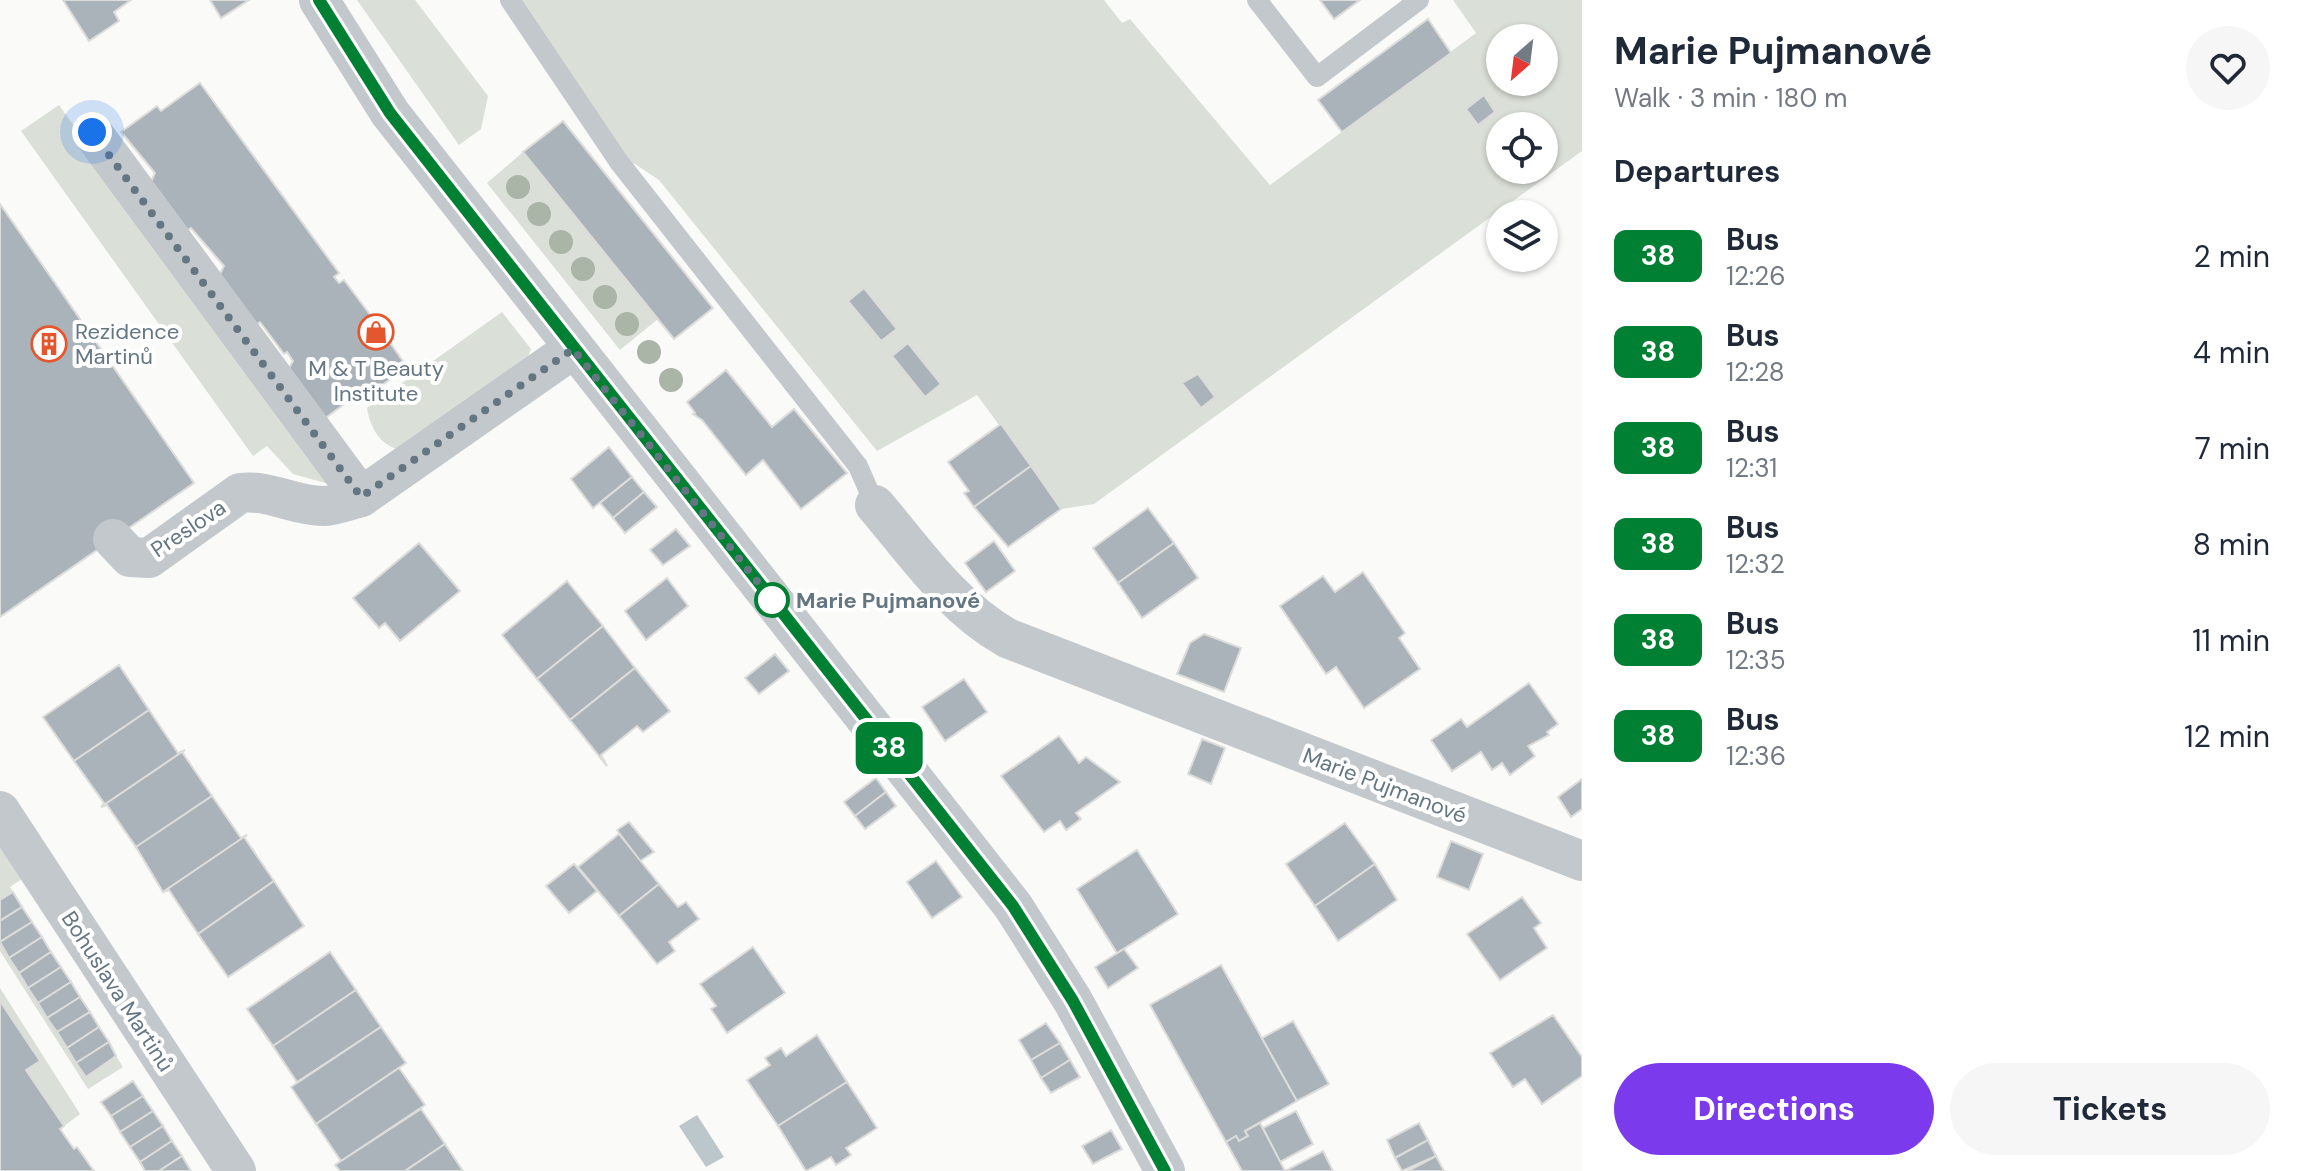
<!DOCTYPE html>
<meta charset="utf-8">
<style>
body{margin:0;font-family:"DM Sans",sans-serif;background:#f6f6f7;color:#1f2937;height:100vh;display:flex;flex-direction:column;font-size:30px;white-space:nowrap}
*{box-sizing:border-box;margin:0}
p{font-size:26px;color:#747a83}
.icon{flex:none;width:44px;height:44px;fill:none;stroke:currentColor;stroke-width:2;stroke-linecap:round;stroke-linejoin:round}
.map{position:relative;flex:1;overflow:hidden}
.side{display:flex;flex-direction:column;background:#fff;width:720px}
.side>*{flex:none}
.badge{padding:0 16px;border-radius:12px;font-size:28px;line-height:52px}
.needle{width:52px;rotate:208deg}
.buttons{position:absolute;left:1486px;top:24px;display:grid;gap:16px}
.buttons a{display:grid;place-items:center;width:72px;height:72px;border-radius:50%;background:#fff;box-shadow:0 2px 6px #0004;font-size:40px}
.you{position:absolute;width:40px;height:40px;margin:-20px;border:6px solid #fff;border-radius:50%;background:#1a73e8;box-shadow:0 0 0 12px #1a73e833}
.map>.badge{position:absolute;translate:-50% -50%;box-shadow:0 0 0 4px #fff}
h2{padding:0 32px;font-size:30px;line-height:72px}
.round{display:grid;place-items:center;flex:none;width:84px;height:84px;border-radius:42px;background:#f6f6f7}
.headline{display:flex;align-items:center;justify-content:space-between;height:136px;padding:0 32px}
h1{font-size:38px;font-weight:700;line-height:60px}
.cta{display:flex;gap:16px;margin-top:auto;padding:16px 32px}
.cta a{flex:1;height:92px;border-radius:48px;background:#7c3aed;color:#fff;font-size:32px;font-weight:700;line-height:92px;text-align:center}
.cta a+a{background:#f6f6f7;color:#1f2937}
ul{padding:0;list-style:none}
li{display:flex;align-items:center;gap:24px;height:96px;padding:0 32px}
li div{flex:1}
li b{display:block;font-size:30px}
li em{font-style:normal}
li .badge{min-width:88px;font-weight:700;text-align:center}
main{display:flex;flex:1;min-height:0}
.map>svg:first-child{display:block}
</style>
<main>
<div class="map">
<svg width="1582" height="1171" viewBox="0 0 1582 1171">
<rect width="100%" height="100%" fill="#fafaf8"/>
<g fill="#dadfd7" fill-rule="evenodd">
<path d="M357,0H415L488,96L481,129L459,145Z"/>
<path d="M510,0H1104L1122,23L1130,19L1270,185L1476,33L1453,0H1582V151L1094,504L1061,509L977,395L877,451L659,180L635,164L619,162ZM1500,38H1544V82H1500ZM1500,126H1544V170H1500Z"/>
<path d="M59,105L329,484L293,474L267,446L253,456L21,131Z"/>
<path d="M523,152L658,319L620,350L487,183Z"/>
<path d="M502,312L531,349L525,364L402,450C381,447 370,428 367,408Z"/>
<path d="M0,834L25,877L10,887L123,1067L88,1089L0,951Z"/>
<path d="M0,988L80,1114L64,1126L26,1070L40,1060L0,1001Z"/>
</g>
<path fill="#bbc7cb" d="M697,1115L724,1157L706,1167L679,1126Z"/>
<g fill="#aab3b9" stroke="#dcdcda" stroke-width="2">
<path d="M63,0H131L114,12L119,21L89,41Z"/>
<path d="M210,0H249L221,18Z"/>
<path d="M1320,0H1360L1334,19Z"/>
<path d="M1428,19L1451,53L1342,132L1318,100Z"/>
<path d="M200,83L339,273L334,277L339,283L344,280L374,320L368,324L373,330L379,327L407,367L367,396L362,391L355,396L352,392L344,398L347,402L324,419L288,370L293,361L287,352L284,354L260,322L255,325L219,276L224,266L191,228L186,231L151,182L155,173L121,132L157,106L161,111Z"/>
<path d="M1484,95L1495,112L1478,125L1466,109Z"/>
<path d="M563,121L713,308L674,339L523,152Z"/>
<path d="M0,204L194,483L0,617Z"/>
<path d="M864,288L897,329L881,341L848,301Z"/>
<path d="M908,343L941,384L925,397L892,356Z"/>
<path d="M726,370L772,427L794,409L847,473L801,509L763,460L746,475L702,420L693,414L695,413L687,402Z"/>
<path d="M1198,374L1215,397L1201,408L1182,383Z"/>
<path d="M1001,424L1031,466L974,507L964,493L969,491L948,462Z"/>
<path d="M609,447L632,477L593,508L571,479Z"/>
<path d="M1031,466L1061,509L1008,547L974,507Z"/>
<path d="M632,477L644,492L613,518L600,503Z"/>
<path d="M644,492L657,507L625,533L613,518Z"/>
<path d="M1148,508L1174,543L1118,583L1093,548Z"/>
<path d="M676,529L690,546L663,565L650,550Z"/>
<path d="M994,541L1015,571L986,592L965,563Z"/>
<path d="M419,543L460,591L400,641L385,623L379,628L353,598Z"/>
<path d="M1174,543L1198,578L1142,618L1118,583Z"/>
<path d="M1363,572L1405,633L1399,638L1420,669L1364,708L1336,667L1326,674L1280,606L1323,576L1335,592Z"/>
<path d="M667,578L688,606L646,640L625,611Z"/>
<path d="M567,581L603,626L537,679L502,635Z"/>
<path d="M603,626L635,668L570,720L537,679Z"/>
<path d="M1204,634L1241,648L1224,692L1177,674L1190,643Z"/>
<path d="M775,654L789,671L759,694L745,678Z"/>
<path d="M119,665L149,710L74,761L43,717Z"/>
<path d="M635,668L670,711L643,732L637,726L601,755L607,766L570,720Z"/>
<path d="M964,679L987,712L945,741L922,707Z"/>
<path d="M1529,683L1558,724L1547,732L1549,735L1528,746L1535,756L1510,775L1502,763L1492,770L1481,752L1452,771L1431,740L1461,719L1467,727Z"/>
<path d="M149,710L178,753L185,750L101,807L104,803L74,761Z"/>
<path d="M1059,736L1079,763L1086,757L1120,782L1076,813L1081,819L1066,830L1060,821L1044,832L1001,776Z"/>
<path d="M1202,739L1225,748L1211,784L1188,774Z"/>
<path d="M182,752L212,796L136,847L107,805L101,807Z"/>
<path d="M876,778L886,792L855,816L844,802Z"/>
<path d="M1582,779V809L1571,817L1558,797Z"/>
<path d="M886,792L896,806L865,829L855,816Z"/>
<path d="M212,796L241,838L247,835L163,892L136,847Z"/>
<path d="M629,822L654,852L640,861L617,830Z"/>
<path d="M1345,823L1375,864L1315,906L1286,864Z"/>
<path d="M619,834L659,884L619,916L578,867Z"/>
<path d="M247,835L244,837L274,881L198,934L169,890L163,892Z"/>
<path d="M1451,841L1483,854L1469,890L1437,877Z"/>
<path d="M1137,850L1178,914L1117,953L1077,889Z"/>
<path d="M936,861L962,897L932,918L907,882Z"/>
<path d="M574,864L597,891L569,913L546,886Z"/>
<path d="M1375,864L1397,900L1338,941L1315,906Z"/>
<path d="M274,881L304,926L228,977L198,934Z"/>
<path d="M659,884L678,907L686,902L699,919L669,942L675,951L657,964L619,916Z"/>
<path d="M13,892L22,907L0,921V900Z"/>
<path d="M1522,897L1541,923L1534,928L1547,948L1500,980L1467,934Z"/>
<path d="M22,907L32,922L0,942V921Z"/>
<path d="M32,922L42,937L9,958L0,942Z"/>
<path d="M42,937L51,952L19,973L9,958Z"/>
<path d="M753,947L785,993L727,1033L711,1009L716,1006L700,984Z"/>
<path d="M1124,949L1138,968L1108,988L1095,967Z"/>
<path d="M51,952L61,967L28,988L19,973Z"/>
<path d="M330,952L356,990L273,1046L247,1009Z"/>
<path d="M1221,965L1297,1101L1245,1131L1248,1136L1239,1141L1236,1136L1226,1142L1150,1005Z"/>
<path d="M61,967L71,982L38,1003L28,988Z"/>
<path d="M71,982L80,997L47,1018L38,1003Z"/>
<path d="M356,990L381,1027L297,1082L273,1046Z"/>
<path d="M80,997L90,1012L57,1032L47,1018Z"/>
<path d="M0,1001L40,1061L26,1070L64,1126L60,1129L74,1149L77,1147L94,1171H0Z"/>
<path d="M90,1012L99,1027L67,1048L57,1032Z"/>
<path d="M1553,1015L1582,1057V1076L1542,1104L1525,1079L1513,1087L1490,1053Z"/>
<path d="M1293,1021L1329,1084L1297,1101L1262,1038Z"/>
<path d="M1046,1023L1060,1043L1031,1060L1019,1040Z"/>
<path d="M99,1027L109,1042L76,1063L67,1048Z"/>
<path d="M381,1027L406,1063L316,1124L291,1087Z"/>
<path d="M817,1035L847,1082L778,1126L747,1080L770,1065L765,1058L781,1048L786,1056Z"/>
<path d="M109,1042L116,1056L86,1077L76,1063Z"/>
<path d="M1060,1043L1070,1060L1041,1078L1031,1060Z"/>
<path d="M1070,1060L1080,1077L1051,1093L1041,1078Z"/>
<path d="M399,1068L425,1105L341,1161L316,1124Z"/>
<path d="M133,1081L143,1096L111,1116L101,1102Z"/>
<path d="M847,1082L877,1128L846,1148L851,1155L836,1165L831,1157L806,1171L778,1126Z"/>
<path d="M143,1096L153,1111L120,1132L111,1116Z"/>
<path d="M421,1109L445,1144L405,1171H340L335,1165Z"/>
<path d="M153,1111L163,1126L130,1147L120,1132Z"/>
<path d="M1296,1111L1313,1144L1280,1162L1263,1128Z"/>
<path d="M1260,1123L1285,1171H1242L1226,1142L1236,1136L1239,1141L1248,1136L1245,1131Z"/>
<path d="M1419,1123L1428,1140L1395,1158L1387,1140Z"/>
<path d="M163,1126L172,1141L140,1162L130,1147Z"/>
<path d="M1111,1130L1122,1149L1093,1164L1082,1146Z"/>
<path d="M1428,1140L1436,1156L1402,1171L1395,1158Z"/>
<path d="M172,1141L182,1156L159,1171H145L140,1162Z"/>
<path d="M445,1144L463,1171H405Z"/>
<path d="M1323,1151L1333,1171H1284H1285Z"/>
<path d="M182,1156L191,1171H159Z"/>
<path d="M1436,1156L1444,1171H1408Z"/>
</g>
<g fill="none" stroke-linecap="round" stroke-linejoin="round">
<g stroke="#c3c8cc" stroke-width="20">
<path d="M510,0L619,162L858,466L875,505"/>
<path d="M1257,0L1317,77L1419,0"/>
</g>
<g stroke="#c3c8cc" stroke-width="40">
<path d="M319,0L390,113L1013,906L1073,1001L1165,1171"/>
<path d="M92,132L361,497"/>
<path d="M875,505C916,553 951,606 1007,638L1582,861"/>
<path d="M113,539L130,557L149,558L240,493C268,489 294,506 323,506C335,506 349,500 361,497L573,349"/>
<path d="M0,811L236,1171"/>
</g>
</g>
<g fill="#aab4a7">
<circle cx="518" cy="187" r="12"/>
<circle cx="539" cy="214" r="12"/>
<circle cx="561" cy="242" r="12"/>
<circle cx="583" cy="269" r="12"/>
<circle cx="605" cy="297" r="12"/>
<circle cx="627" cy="324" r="12"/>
<circle cx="649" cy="352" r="12"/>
<circle cx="671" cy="380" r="12"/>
</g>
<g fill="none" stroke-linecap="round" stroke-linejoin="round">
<defs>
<path id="line" d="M319,0L390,113L1013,906L1073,1001L1165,1171"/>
</defs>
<use href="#line" stroke="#fff" stroke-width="18"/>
<use href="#line" stroke="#008033" stroke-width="12"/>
<path stroke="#657683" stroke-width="8" stroke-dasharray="0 14.4" d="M92,132L361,497L573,349L772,600"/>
</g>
<defs>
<symbol id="shop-ring" viewBox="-11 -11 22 22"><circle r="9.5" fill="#fff" stroke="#e4572e" stroke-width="1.5"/><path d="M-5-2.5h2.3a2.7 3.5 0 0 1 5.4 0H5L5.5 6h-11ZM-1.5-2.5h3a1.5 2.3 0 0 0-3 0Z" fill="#e4572e"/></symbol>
<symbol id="building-ring" viewBox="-11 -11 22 22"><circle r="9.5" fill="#fff" stroke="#e4572e" stroke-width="1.5"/><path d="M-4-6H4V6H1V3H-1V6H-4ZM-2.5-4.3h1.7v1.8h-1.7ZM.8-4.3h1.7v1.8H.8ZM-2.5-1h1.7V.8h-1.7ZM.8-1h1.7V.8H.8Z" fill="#e4572e"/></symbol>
</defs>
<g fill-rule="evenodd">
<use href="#shop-ring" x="356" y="312" width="40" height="40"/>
<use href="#building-ring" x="29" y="324" width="40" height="40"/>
</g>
<circle fill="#fff" stroke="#008033" stroke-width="4" cx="772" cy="600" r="16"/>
<g text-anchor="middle" stroke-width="8" stroke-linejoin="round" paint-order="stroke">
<g font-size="22" fill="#657683" stroke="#fff" text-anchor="start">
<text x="75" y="339">Rezidence<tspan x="75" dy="25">Martinů</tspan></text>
<text x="376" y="376" text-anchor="middle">M &amp; T Beauty<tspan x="376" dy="25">Institute</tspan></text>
</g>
<g font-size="22" fill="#657683" stroke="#fff">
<text transform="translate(188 528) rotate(-34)" y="8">Preslova</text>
<text transform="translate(1385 785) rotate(21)" y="8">Marie Pujmanové</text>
<text transform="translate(118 991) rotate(57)" y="8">Bohuslava Martinů</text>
</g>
<g font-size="22" font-weight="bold" fill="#657683" stroke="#fff" text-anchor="start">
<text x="796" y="608">Marie Pujmanové</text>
</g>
</g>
</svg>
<div class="buttons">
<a><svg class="needle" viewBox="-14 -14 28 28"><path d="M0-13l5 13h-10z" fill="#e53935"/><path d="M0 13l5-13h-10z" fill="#747a83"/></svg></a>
<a><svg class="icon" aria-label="locate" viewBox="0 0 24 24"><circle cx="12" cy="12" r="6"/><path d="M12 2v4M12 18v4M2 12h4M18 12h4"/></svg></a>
<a><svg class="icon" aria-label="layers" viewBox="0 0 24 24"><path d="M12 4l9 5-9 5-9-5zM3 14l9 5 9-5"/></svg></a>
</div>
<div class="you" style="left:92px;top:132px"></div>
<b class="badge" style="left:889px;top:748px;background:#008033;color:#fff">38</b>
</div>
<section class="side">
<div class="headline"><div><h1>Marie Pujmanové</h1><p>Walk · 3 min · 180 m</p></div><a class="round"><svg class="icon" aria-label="heart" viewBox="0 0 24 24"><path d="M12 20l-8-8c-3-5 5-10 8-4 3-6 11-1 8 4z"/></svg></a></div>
<h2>Departures</h2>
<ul>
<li><span class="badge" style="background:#008033;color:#fff">38</span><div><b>Bus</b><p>12:26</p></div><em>2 min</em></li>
<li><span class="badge" style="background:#008033;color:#fff">38</span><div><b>Bus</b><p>12:28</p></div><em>4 min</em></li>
<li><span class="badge" style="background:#008033;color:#fff">38</span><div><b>Bus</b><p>12:31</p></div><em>7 min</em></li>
<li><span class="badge" style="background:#008033;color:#fff">38</span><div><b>Bus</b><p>12:32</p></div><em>8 min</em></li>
<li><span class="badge" style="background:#008033;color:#fff">38</span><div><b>Bus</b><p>12:35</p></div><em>11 min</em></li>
<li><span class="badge" style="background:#008033;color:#fff">38</span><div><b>Bus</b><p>12:36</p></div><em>12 min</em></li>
</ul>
<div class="cta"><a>Directions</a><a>Tickets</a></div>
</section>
</main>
